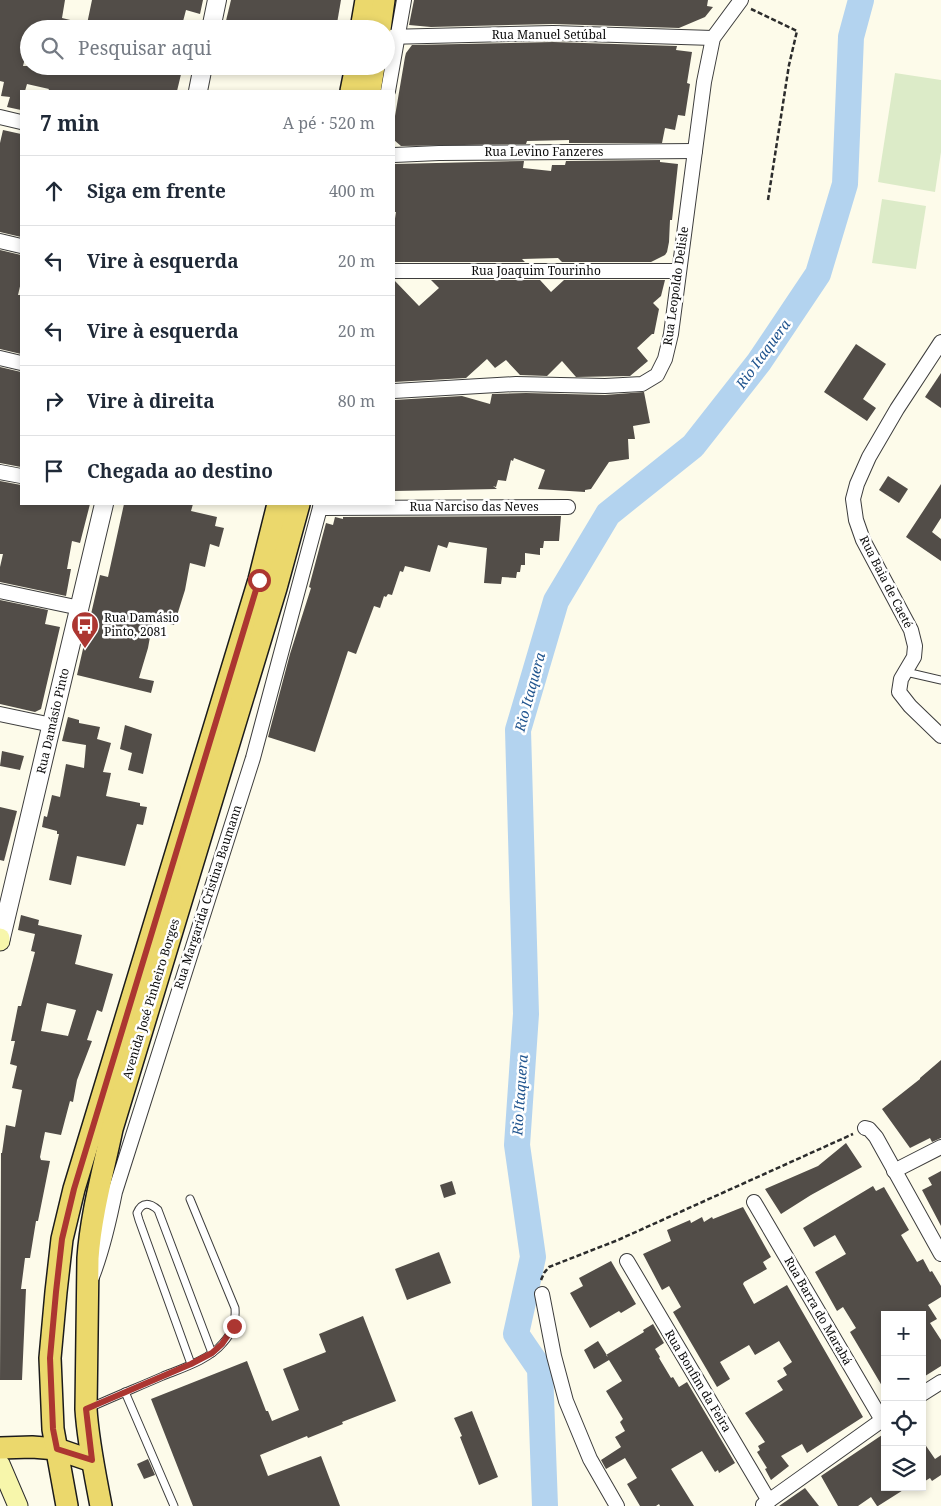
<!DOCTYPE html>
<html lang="pt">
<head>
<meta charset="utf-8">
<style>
  body { margin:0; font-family:"Noto Serif",serif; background:#f2f2f3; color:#1f2937 }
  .controls { position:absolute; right:15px; bottom:15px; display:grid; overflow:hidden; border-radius:0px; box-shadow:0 2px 8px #0003 }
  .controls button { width:45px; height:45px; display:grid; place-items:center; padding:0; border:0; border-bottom:1px solid #e0e1e3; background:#fff; color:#1f2937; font:25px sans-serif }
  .stop { position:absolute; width:15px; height:15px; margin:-11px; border:4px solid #ac3631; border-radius:50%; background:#fff }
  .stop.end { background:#ac3631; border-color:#fff; box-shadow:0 1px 5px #0008 }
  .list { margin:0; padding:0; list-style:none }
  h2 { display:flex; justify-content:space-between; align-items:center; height:65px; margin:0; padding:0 20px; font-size:21px }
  h2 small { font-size:16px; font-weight:400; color:#747a83 }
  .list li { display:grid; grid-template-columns:32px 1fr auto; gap:15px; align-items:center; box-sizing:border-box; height:70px; padding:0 20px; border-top:1px solid #e0e1e3 }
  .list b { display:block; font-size:19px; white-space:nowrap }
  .list em { font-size:16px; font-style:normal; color:#747a83 }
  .icon { flex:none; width:28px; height:28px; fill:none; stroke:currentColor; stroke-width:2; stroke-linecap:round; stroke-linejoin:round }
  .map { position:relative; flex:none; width:941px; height:1506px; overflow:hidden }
  .search { position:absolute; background:#fff; box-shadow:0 2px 8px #0003; left:20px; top:20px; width:375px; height:55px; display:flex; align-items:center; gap:12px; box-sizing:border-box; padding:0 18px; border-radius:28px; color:#747a83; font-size:19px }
  .panel { position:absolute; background:#fff; box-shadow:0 2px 8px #0003; left:20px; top:90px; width:375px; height:415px; border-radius:0px }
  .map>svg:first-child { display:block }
  .pitch { fill:#dcebc8 }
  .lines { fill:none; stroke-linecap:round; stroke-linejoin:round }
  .river { stroke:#b3d3ef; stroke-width:26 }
  .building { fill:#524d48; fill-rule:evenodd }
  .service-casing { stroke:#3d3d3d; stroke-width:9 }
  .minor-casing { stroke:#3d3d3d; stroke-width:16 }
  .tertiary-casing { stroke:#3d3d3d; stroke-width:20 }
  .secondary-casing { stroke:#2c2c2c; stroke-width:21 }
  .primary-casing { stroke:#1b1b1b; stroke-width:24 }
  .path { stroke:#2c2c2c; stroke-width:2.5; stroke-dasharray:5 2.5; stroke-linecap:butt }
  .service { stroke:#fff; stroke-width:7 }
  .minor { stroke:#fff; stroke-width:14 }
  .tertiary { stroke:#fff; stroke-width:18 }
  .secondary { stroke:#f7f6ab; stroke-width:19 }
  .primary { stroke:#ebd86c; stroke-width:21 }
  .route { stroke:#ac3631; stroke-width:6 }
  .labels { text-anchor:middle; stroke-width:5; stroke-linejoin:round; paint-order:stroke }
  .street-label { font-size:12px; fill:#0a0a0a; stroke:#fff }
  .poi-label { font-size:12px; fill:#0a0a0a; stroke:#fff; text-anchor:start }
  .water-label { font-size:14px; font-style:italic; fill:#21558f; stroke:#fff }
</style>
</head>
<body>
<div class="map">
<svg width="941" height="1506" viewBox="0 0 941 1506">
  <rect width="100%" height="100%" fill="#fdfbea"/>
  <!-- pitch -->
  <g class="pitch">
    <path d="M895,73L941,80V152L935,192L878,182Z"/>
    <path d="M882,199L926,206L916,269L872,263Z"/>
  </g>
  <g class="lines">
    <!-- river -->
    <path class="river" d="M545,1506L540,1369L516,1334L533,1257L517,1145L526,1014L518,730L556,601L608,514L693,446L759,362L818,274L845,184L851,37L861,0"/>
  </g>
  <!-- building -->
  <g class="building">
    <path d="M0,0H65L62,18L87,24L92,0H203L200,14L186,10L181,29H29V42L23,66H183L177,91H48L49,89L27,84L25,91H21V110L7,107L10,97L1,96L4,82L0,81Z"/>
    <path d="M231,0H341L336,29H224Z"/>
    <path d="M414,0H708L707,6L713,7L705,17L679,28L553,24L431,27L409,25Z"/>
    <path d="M553,42L677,46L676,50L692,52L687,83L690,84L685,116L678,115L675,130L665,128L662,143H569V140L527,141L526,144L401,146L394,140L395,116L405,57L406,53L412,45Z"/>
    <path d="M3,130L21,134V237L0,232V143Z"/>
    <path d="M660,160V162L678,164L672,220H670L669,242L667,252L665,255L651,262H562L558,258L522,259L525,262H394V225L396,212H394V164L524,161L523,168L551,171L552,165H565L566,161Z"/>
    <path d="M0,250L21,255V282L18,295H21V354L0,349Z"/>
    <path d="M394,280L419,306L439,288L431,280H540L551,292L564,280H665L661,296L653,303L659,309L654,334H652L637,348L648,361L630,376L576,377L562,361L547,376L520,375L506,360L495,368L487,359L466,378L394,382Z"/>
    <path d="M856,344L886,364L863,399L876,408L867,421L824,392Z"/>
    <path d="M0,367L21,372V467L0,463Z"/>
    <path d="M941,373V408L925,397Z"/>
    <path d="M644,392L650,423L633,426L635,439H628L629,459L609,462L591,489L585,490V492L538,489L545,470L514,458L513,461L511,460L506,481L498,480L496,487L493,486L497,489L394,491V400L462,396L490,404L492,394L526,393L605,395Z"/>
    <path d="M888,476L908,489L899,503L879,490Z"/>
    <path d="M0,481L21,485V504H90L80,543L72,541L67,569H71L66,596L0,582V567L3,554H0Z"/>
    <path d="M941,484V518L932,532L941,539V561L906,537Z"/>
    <path d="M124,504H193L191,511L217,517L215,526L224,528L219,547L210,544L205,567L190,563L185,590L174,625L153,620L148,648L139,678L154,681L151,693L77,675L100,575L108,577Z"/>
    <path d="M561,516L559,541H544L543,548H540V555L525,553V565H521L520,572H517L516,578L502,577L501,584L484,583L487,548L449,542L447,548L438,545L430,572L405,566L403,572L400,571L392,595L388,594L386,597L384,596L380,608L374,606L356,654L348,651L315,752L268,737L290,654L311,588L309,587L326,523L333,525L335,517L343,519V517Z"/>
    <path d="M0,600L48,610L45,624L60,627L41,709L35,712L0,704Z"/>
    <path d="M68,717L79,720V723L100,727L97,739L111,743L103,772L111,773L106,796L140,803V806L147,807L143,825L137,824L125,866L77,856L71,885L49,880L59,834H57V831L42,827L44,816L47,817L52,795L60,797L66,764L84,768L86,745L62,741Z"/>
    <path d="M125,725L152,734L143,774L128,770L132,753L120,749Z"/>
    <path d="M2,751L24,756L20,770L0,766Z"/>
    <path d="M0,807L17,811L4,861L0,860Z"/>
    <path d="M21,915L39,920L38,925L82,935L75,964L113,974L102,1012L97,1010L87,1040L92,1041L77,1080L73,1102L70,1101L61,1135L45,1132L40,1157L41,1160L50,1161L38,1221H36L30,1258H25L21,1289H26L22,1380H0L1,1153H2L6,1125L15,1127L22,1090L12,1088L17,1066L10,1064L15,1041H11L18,1006H21L35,952L31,951L35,934L18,930ZM47,1003L76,1010L68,1036L41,1031Z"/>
    <path d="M941,1060V1138L932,1142L930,1138L910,1148L882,1109L920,1079V1078Z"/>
    <path d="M846,1143L862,1167L811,1195L781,1214L765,1189L818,1166Z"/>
    <path d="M941,1171V1226L922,1190L932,1185L928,1178Z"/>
    <path d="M452,1181L456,1194L444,1198L440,1185Z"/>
    <path d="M873,1186L876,1191L884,1187L909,1230L901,1235L917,1262L923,1259L930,1272L932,1271L941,1286V1297L928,1305L937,1319L930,1323L941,1340V1366L922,1378V1315H885V1391L850,1332L856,1328L843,1307L837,1311L815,1272L846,1254L835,1235L814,1247L803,1228Z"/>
    <path d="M743,1207L771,1257L763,1262L767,1269L744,1282L743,1284L754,1304L787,1285L863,1417L807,1453L802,1444L781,1456L789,1466L771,1480L765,1469L767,1468L757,1452L760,1450L758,1446L765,1442L745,1413L783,1390L777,1381L787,1375L783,1368L792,1362L779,1341L755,1355L749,1345L720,1362L730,1379L717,1387L673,1312L681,1307L669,1286L662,1290L643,1254L671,1241L667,1230L690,1220L691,1223L702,1217L704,1222L712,1217L713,1219Z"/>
    <path d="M439,1252L451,1283L407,1300L395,1269Z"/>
    <path d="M611,1261L636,1304L621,1313L619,1311L590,1328L570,1293L583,1286L579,1278Z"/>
    <path d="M363,1316L396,1401L342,1422L343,1424L308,1438L307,1436L260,1455L268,1476L321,1456L340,1506H193L151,1399L247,1361L266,1411H268L272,1421L299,1410L283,1369L326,1352L319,1334Z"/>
    <path d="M653,1324L664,1343L655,1349L660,1357L659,1358L671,1378L673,1377L679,1387L687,1382L735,1463L719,1473L718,1470L715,1472L702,1451L671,1469L694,1506H660L659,1504L656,1506H640L627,1484L637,1478L625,1458L606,1469L601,1460L621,1447L615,1437L625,1431L620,1422L623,1419L606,1391L622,1381L609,1360L594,1369L584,1350L598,1341L608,1357L606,1355L644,1332L643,1330Z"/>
    <path d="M472,1411L498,1477L479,1485L460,1437L462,1436L454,1418Z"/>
    <path d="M885,1433V1487H908L878,1506H877L871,1497L858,1506H838L821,1476Z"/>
    <path d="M922,1440L935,1459L941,1455V1475L932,1481L930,1478L922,1483Z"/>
    <path d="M148,1459L155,1475L144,1479L137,1464Z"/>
    <path d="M805,1488L819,1506H779Z"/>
  </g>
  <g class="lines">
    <!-- service casing -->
    <g class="service-casing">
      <g id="service">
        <path d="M906,672L941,680"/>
        <path d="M191,1364L139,1220L137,1213C142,1201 150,1203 158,1210L212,1353"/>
        <path d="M125,1392L174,1506"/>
        <path d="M89,1408C113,1397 138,1387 163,1376C183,1368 209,1360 223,1343C233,1332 236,1322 235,1308L190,1199"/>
      </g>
    </g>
    <!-- minor casing -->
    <g class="minor-casing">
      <g id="minor">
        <path d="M386,37L553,33L713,38"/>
        <path d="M388,91L404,0"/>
        <path d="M0,117L21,122"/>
        <path d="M394,155L439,153L695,151"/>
        <path d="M0,241L21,246"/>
        <path d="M394,271H678"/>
        <path d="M941,342L897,409L869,457L857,484L853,499L856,520L863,540L911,630L915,646L914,657L901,679L899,692L910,706L941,736"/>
        <path d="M0,358L21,363"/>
        <path d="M394,391L516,384L605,386L642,384L657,375L665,359L671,334L704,82L713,38L741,0"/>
        <path d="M0,472L21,476"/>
        <path d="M320,508L568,507"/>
        <path d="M0,591L80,608"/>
        <path d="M0,714L52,725"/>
        <path d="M865,1128L869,1129L876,1137L941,1254"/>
        <path d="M894,1171L941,1147"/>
        <path d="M754,1202L882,1420"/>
        <path d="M627,1261L769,1501"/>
        <path d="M92,1277C103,1249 109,1222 115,1192L253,758L321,504"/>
        <path d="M542,1294L554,1356L566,1401L590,1459L617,1506"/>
        <path d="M922,1394L941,1382"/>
        <path d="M763,1505L885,1418"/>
      </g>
    </g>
    <!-- tertiary casing -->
    <g class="tertiary-casing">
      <g id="tertiary">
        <path d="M211,29L217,0"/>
        <path d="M198,91L203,66"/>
        <path d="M1,938L104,504"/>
      </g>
    </g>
    <!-- secondary casing -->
    <g class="secondary-casing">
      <g id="secondary">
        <path d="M0,938V941"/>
        <path d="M0,1464L18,1506"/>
      </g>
    </g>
    <!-- primary casing -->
    <g class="primary-casing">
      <g id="primary">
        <path d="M361,29L366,0"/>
        <path d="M380,29L384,0"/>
        <path d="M351,91L356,66"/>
        <path d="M370,91L374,66"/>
        <path d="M0,1448L32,1447L57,1449L92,1461"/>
        <path d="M67,1506L53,1429L50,1358L56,1292L62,1239L74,1189L259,580L278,504"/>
        <path d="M101,1506C95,1474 88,1442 86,1409L88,1258C91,1215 103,1172 112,1129L276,588L299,504"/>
      </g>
    </g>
    <!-- path -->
    <g class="path">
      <path d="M751,9L797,31L789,65L768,200"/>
      <path d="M541,1280L544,1273L549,1267L618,1240L853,1134"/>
    </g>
    <!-- service -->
    <use href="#service" class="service"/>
    <!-- minor -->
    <use href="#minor" class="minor"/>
    <!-- tertiary -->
    <use href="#tertiary" class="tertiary"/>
    <!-- secondary -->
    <use href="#secondary" class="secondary"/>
    <!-- primary -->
    <use href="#primary" class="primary"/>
  </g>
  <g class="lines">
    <!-- route -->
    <path class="route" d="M234,1326L222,1344L212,1353L191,1364L86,1409L92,1460L57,1449L53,1429L50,1358L56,1292L62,1239L74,1189L259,580"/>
  </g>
  <!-- icons -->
  <defs>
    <g id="bus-pin" transform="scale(1.4375)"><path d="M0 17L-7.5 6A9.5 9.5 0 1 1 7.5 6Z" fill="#ac3631" stroke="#fff"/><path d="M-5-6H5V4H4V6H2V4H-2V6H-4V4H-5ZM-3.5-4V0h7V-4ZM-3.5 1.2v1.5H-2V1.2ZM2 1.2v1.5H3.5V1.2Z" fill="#fff"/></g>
  </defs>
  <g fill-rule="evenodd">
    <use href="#bus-pin" x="85" y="625"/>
  </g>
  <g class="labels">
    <!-- street labels -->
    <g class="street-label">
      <text x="549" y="39">Rua Manuel Setúbal</text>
      <text x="544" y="156">Rua Levino Fanzeres</text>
      <text x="536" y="275">Rua Joaquim Tourinho</text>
      <text transform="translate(676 286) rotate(-82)" y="4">Rua Leopoldo Delisle</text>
      <text x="474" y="511">Rua Narciso das Neves</text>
      <text transform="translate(886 582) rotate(63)" y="4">Rua Baia de Caeté</text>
      <text transform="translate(53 721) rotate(-77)" y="4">Rua Damásio Pinto</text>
      <text transform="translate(208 897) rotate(-72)" y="4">Rua Margarida Cristina Baumann</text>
      <text transform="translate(151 999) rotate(-73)" y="4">Avenida José Pinheiro Borges</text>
      <text transform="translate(818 1311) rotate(60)" y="4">Rua Barra do Marabá</text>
      <text transform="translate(698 1381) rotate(59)" y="4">Rua Bonfim da Feira</text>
    </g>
    <!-- poi labels -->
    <g class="poi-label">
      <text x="104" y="622">Rua Damásio<tspan x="104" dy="14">Pinto, 2081</tspan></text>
    </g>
    <!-- water labels -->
    <g class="water-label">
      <text transform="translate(763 354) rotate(-54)" y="5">Rio Itaquera</text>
      <text transform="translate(530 692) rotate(-75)" y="5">Rio Itaquera</text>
      <text transform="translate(520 1095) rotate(-86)" y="5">Rio Itaquera</text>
    </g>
  </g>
</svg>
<div class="controls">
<button>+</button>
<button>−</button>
<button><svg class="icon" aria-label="locate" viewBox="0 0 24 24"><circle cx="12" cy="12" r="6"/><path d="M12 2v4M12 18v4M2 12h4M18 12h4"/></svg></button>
<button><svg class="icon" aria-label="layers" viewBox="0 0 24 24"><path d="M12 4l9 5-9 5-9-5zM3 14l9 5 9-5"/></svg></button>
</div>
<div class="stop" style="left:259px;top:580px"></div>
<div class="stop end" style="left:234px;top:1326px"></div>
<div class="search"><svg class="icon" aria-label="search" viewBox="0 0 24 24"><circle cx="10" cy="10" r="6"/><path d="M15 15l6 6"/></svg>Pesquisar aqui</div>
<section class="panel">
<h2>7 min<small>A pé · 520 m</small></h2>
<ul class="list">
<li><svg class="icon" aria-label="ahead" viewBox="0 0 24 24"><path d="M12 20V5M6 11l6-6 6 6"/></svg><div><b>Siga em frente</b></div><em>400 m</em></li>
<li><svg class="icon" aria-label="left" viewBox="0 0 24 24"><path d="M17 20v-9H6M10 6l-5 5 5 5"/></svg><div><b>Vire à esquerda</b></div><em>20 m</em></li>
<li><svg class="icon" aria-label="left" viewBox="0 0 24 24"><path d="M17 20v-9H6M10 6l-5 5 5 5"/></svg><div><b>Vire à esquerda</b></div><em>20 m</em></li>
<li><svg class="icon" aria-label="right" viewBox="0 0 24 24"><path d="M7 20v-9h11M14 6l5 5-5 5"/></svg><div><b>Vire à direita</b></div><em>80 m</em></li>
<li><svg class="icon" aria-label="arrive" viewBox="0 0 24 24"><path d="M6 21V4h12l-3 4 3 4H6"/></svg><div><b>Chegada ao destino</b></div></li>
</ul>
</section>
</div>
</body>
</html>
